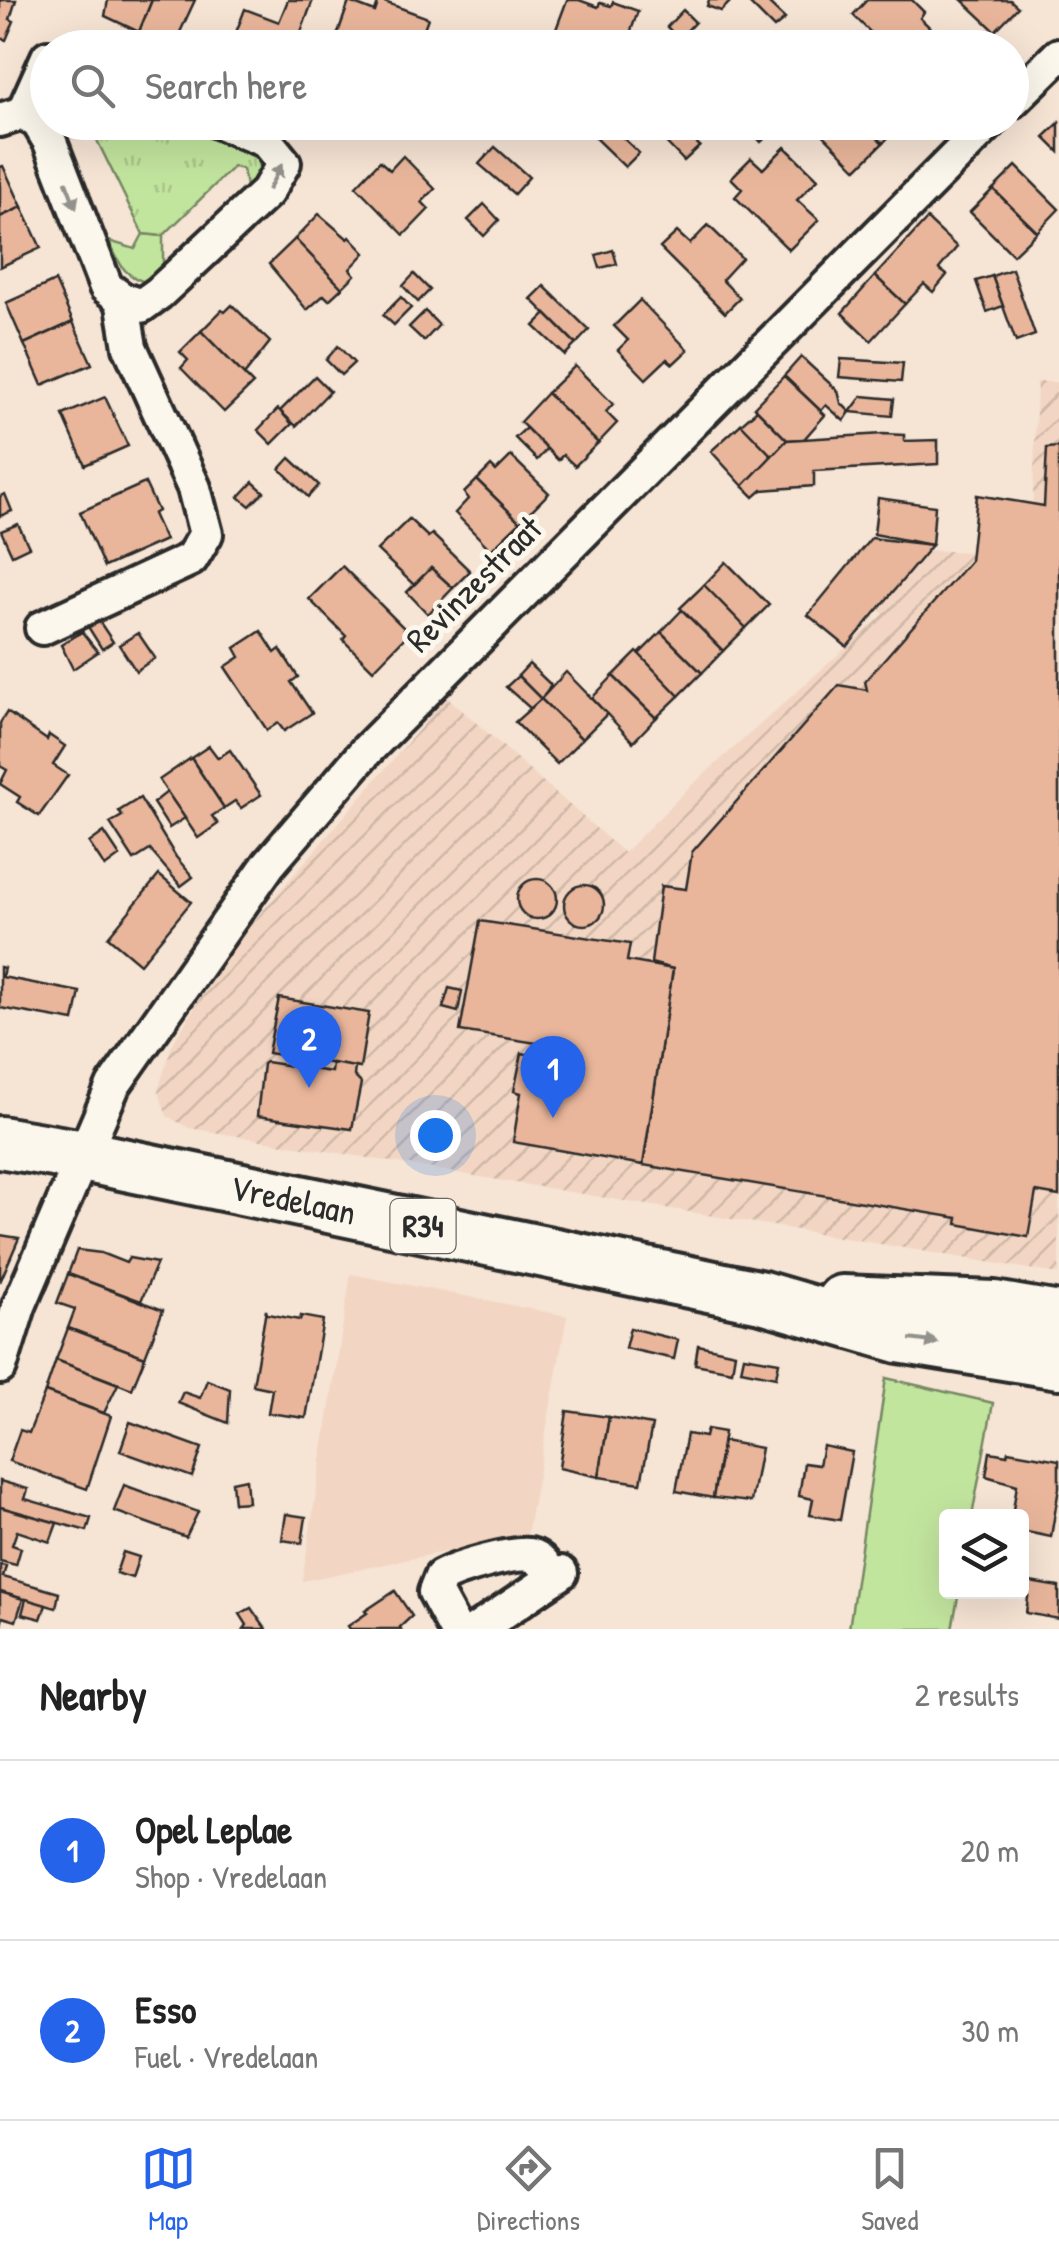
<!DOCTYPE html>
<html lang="en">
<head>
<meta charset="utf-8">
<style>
  body { margin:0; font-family:"Patrick Hand",sans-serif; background:#f2f2f2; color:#222 }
  .controls { position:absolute; right:30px; bottom:30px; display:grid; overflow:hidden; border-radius:10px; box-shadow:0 10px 40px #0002 }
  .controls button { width:90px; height:90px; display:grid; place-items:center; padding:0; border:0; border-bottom:2px solid #e0e0e0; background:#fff; color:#222; font:50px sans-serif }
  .you { position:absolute; left:435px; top:1135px; width:35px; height:35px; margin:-25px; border:8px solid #fff; border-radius:50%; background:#1a73e8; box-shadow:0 0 0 15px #1a73e833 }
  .badge { display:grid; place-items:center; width:65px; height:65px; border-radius:50%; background:#2563eb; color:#fff; font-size:32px; font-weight:700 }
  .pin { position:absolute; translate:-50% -82px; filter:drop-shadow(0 2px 5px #0008) }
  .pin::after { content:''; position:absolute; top:52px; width:35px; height:30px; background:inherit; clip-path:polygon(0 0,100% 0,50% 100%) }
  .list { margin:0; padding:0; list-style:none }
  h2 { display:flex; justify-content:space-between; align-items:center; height:130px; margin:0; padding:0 40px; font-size:42px }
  h2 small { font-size:32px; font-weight:400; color:#767676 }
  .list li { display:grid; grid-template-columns:65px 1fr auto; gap:30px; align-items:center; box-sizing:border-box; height:180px; padding:0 40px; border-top:2px solid #e0e0e0 }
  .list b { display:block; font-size:38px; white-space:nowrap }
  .list p { margin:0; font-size:32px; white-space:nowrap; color:#767676 }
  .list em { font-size:32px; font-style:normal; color:#767676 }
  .icon { flex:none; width:55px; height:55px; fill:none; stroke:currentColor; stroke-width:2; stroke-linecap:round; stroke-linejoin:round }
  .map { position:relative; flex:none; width:1059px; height:1629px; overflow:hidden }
  .search { position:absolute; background:#fff; box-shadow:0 10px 40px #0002; left:30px; right:30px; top:30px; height:110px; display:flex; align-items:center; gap:25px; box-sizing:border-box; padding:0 35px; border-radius:55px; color:#767676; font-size:38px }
  .sheet { height:490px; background:#fff }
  nav { display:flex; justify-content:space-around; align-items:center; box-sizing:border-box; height:140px; border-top:2px solid #e0e0e0; background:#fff; font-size:28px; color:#767676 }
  nav a { display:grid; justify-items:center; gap:5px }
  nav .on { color:#2563eb }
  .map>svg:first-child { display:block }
  .built { fill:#f2d6c3 }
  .industrial { fill:url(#industrial-furrows) }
  .green { fill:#c2e59e; stroke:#768864; stroke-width:2.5 }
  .park { fill:url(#park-tufts); stroke:#768864; stroke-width:2.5 }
  .building { fill:#e9b69b; stroke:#2b2b2b; stroke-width:2.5 }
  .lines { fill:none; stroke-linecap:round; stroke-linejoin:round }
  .street-casing { stroke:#2b2b2b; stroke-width:40 }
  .primary-casing { stroke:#2b2b2b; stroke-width:58 }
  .street { stroke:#fbf7ec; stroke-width:32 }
  .primary { stroke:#fbf7ec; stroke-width:50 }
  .oneway { fill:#93918c }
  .labels { text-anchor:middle; stroke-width:10; stroke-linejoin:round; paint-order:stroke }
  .shield { fill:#fbf7ec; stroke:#696865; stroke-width:2.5 }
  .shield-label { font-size:32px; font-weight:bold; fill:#2b2b2b }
  .street-label { font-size:35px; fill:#2b2b2b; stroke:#fbf7ec }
</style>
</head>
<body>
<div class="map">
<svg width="1059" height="1629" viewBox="0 0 1059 1629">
  <defs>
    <pattern id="industrial-furrows" width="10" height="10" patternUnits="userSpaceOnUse" patternTransform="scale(2.5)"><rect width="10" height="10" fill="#f2d6c3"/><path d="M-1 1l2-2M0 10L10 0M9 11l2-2" fill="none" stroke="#d0b8a8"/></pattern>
    <pattern id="park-tufts" width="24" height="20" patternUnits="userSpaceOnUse" patternTransform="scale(2.5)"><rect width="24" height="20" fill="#c2e59e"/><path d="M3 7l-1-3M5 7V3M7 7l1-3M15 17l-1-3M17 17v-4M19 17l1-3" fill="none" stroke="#a7c588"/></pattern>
  </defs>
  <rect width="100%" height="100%" fill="#f6e4d4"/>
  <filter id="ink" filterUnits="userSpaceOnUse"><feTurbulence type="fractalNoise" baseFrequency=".01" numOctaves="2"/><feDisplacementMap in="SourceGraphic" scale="20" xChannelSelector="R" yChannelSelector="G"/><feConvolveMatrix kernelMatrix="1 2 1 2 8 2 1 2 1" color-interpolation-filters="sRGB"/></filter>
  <g filter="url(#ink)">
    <!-- built -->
    <path class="built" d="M351,1274L567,1316L527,1535L302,1581Z"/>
    <!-- industrial -->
    <path class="industrial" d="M1037,382H1059V1274L189,1128L167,1116L158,1091L172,1045L229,950L447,697L624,853L690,787L884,614L866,599L919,550L1031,554Z"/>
    <!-- green -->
    <g class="green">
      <path d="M143,234L163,236V276L150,283C124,278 119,263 109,241L135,249Z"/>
      <path d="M886,1378L993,1403L972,1516H946V1592H959L952,1629H849Z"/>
    </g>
    <!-- park -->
    <path class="park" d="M93,123C124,123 157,119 188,123C198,124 208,129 218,133C248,145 277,160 247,193L243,169L233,167L163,236L143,234L96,138Z"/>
    <!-- building -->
    <g class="building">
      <path d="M0,0H16L10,19L14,21L6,40L0,38Z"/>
      <path d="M108,0H152L139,32L105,16Z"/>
      <path d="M152,0H195L175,43L139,32Z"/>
      <path d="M288,0H313L295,48H230L245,9L279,22Z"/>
      <path d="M379,0L428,18L419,42L414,40L411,48H342L334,44L349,2L375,12Z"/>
      <path d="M567,0H579L598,7L600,3L611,6L613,2L638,11L625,48H571L552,40Z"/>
      <path d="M709,0H732L721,11L707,6Z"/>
      <path d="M746,0H765L785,19L774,28Z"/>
      <path d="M867,0H912L924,12L920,18L946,43L942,48H886L853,15Z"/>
      <path d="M962,0H1010L1018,7L995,31Z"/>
      <path d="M683,10L695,22L679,39L667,27Z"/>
      <path d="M447,122H474L465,135Z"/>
      <path d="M611,122H622L628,129L621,136L639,153L625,167L596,139Z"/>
      <path d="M672,122L700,146L684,161L659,135Z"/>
      <path d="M752,122H776L779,125L761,142L747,127Z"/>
      <path d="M811,122H862L883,143L857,169Z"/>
      <path d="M862,122H903L883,143Z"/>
      <path d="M1059,123V152L1044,137Z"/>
      <path d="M495,147L529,177L514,194L479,164Z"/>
      <path d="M785,147L818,179L797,200L819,220L789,250L735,197L742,189L731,178L751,158L763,169Z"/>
      <path d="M403,156L435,189L422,202L429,209L404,235L356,186L380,161L390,170Z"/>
      <path d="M3,166L22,207L0,217V167Z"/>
      <path d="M1016,166L1059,209L1037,232L993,189Z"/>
      <path d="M993,189L1037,232L1013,255L970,212Z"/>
      <path d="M484,204L499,220L484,236L468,220Z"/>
      <path d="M22,207L41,248L0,267V217Z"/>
      <path d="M319,214L348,239L350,237L365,253L350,269L355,275L342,288L295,239Z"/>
      <path d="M927,219L957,247L939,269L947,275L933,292L924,284L905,304L875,276Z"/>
      <path d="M708,225L742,258L722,280L740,298L725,313L660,248L677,232L690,244Z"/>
      <path d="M295,239L342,288L329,300L324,295L307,310L269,264Z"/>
      <path d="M613,250L617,264L600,268L596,255Z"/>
      <path d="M1012,269L1035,335L1016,342L992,276Z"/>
      <path d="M414,274L430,290L418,302L403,286Z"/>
      <path d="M875,276L905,304L871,341L842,313Z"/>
      <path d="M992,276L1003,306L987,312L976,281Z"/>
      <path d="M55,281L73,322L24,344L6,303Z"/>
      <path d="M544,286L589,330L576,344L531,299Z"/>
      <path d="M401,297L411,308L394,325L383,315Z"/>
      <path d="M640,300L688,350L673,364L667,359L646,379L618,350L628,340L614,326Z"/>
      <path d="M232,305L270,342L244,375L201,331L222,310L225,312Z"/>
      <path d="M425,311L439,325L424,341L409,327Z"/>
      <path d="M546,314L576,344L565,355L534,326Z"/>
      <path d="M73,322L92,364L42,385L24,344Z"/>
      <path d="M201,331L253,384L224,412L181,368L188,360L180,352Z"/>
      <path d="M338,346L354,363L341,375L326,360Z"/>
      <path d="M801,357L838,391L841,403L850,412L844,421L826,405L821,411L784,376Z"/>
      <path d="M841,359L903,363L901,382L839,377Z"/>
      <path d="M575,366L613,404L606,412L617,423L598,443L547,393Z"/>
      <path d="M315,376L330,391L296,426L280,411Z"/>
      <path d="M784,376L825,415L804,439L787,440L754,407Z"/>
      <path d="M547,393L598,443L575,466L563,455L558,460L520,422Z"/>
      <path d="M862,396L894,399L892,416L850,412Z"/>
      <path d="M105,397L128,446L85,465L63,415Z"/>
      <path d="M278,409L292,424L272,444L258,430Z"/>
      <path d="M757,410L787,440L772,456L741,424Z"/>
      <path d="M741,424L772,456L743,486L711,451Z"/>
      <path d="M526,428L547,449L537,460L515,438Z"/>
      <path d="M883,434L904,435V441L938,440V464L814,471V486L762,490L754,497L743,486L787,440Z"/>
      <path d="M1059,447V1196L1036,1192L1028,1237L957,1224L958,1218L643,1165L673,969L651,963L661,886L686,889L692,852L839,685L867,690L865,681L970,561L977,495L1044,506L1047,448Z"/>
      <path d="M511,456L549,493L520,522L477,480L491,466L496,471Z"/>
      <path d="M290,458L319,485L308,497L280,469Z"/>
      <path d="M477,480L520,522L491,550L455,513L468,499L464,493Z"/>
      <path d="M253,482L264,492L250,506L239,497Z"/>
      <path d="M145,483L158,511L153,514L165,540L104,567L80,512Z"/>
      <path d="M5,494L12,511L0,516V496Z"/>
      <path d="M878,498L935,506L932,545L874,534Z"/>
      <path d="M409,519L428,537L432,534L470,571L453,588L431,568L414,585L377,550Z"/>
      <path d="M18,524L29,547L12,555L1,531Z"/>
      <path d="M871,538L932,545L847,647L808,615Z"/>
      <path d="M726,562L769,605L746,628L704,585Z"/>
      <path d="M342,566L409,633L373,670L343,640L346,636L309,599Z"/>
      <path d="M431,568L453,588L428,614L407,592Z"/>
      <path d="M704,585L746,628L723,651L680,608Z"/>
      <path d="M682,610L723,651L702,673L661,632Z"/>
      <path d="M97,618L113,642L102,649L87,625Z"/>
      <path d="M261,631L275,653L280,649L298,677L291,682L312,713L284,731L278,723L267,730L225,667L240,657L235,648Z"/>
      <path d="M82,632L98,652L73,669L61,645Z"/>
      <path d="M661,632L702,673L679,696L639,654Z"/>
      <path d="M138,633L155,658L136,671L119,645Z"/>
      <path d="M637,652L679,696L656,718L613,676Z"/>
      <path d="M529,664L551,685L541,699L518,676Z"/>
      <path d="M566,672L607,714L582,739L541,699Z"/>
      <path d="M518,676L541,699L531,709L506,687Z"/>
      <path d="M613,676L656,718L633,742L592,698Z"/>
      <path d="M541,699L582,739L557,764L515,722Z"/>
      <path d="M7,712L47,740L49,735L65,746L53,765L68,775L39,816L17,802L20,797L0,784L7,770L0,766V723Z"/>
      <path d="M209,746L218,758L230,750L261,795L241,808L235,801L224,808L191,758Z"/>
      <path d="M191,758L224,808L212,816L218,824L198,838L159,780Z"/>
      <path d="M167,792L185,818L169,828L153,803Z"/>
      <path d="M140,798L176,857L193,877L181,886L150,850L134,860L110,823L122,816L119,811Z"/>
      <path d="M104,832L120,856L105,867L89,843Z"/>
      <path d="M159,875L191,902L140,964L108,937Z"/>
      <circle cx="537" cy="899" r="20"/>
      <circle cx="584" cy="905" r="20"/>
      <path d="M480,921L630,944L627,961L673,969L643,1165L513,1142L521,1093L514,1091L522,1053L536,1056L535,1063L558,1068L562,1047L460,1031Z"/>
      <path d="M0,967L4,968L2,977L80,992L74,1021L0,1008Z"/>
      <path d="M449,988L462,991L458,1012L443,1008Z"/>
      <path d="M279,998L369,1013L360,1068L268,1053Z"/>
      <path d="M266,1062L331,1072L332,1063L355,1067L354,1076L361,1083L352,1129L257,1116L263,1064Z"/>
      <path d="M0,1235L19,1238L0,1282Z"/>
      <path d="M77,1250L101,1253L126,1263L129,1258L157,1263L141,1301L68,1274Z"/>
      <path d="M68,1274L163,1310L145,1357L68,1328L75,1309L57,1303Z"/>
      <path d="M266,1310L267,1314L300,1320L301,1316L323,1320L306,1418L268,1413L272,1389L253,1385Z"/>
      <path d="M68,1328L145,1357L132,1389L56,1360Z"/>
      <path d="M630,1328L678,1340L674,1359L625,1348Z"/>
      <path d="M698,1345L735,1353L732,1371L695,1364Z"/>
      <path d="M744,1356L779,1362L776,1377L741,1370Z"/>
      <path d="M56,1360L118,1384L104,1413L45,1392Z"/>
      <path d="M207,1380L230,1389L228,1423L178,1403L183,1392L200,1398Z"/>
      <path d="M45,1392L111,1416L87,1489L9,1461L20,1430L29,1433Z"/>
      <path d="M567,1411L609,1417L599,1477L559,1468Z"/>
      <path d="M609,1417L652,1425L641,1483L599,1477Z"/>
      <path d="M130,1422L202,1448L192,1477L120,1451Z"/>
      <path d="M707,1429L724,1432L713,1498L676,1491L687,1434L705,1437Z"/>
      <path d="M723,1441L761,1448L751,1502L713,1498Z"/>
      <path d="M823,1446L852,1452L840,1520L810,1515L813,1499L799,1496L804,1463L819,1465Z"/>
      <path d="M1008,1451L1059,1460V1488L1051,1537L1022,1531V1516H1012L1017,1485L986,1476L990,1452L1007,1455Z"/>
      <path d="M246,1479L248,1502L234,1503L232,1482Z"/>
      <path d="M0,1481L28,1489L25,1499L91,1518L87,1531L0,1507Z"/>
      <path d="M124,1485L198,1512L186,1537L114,1511Z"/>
      <path d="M0,1507L57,1523L50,1542L17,1531L12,1545L21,1548L16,1565L0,1561Z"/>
      <path d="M286,1514L306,1517L302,1543L282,1540Z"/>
      <path d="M123,1552L139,1557L132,1578L116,1573Z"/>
      <path d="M0,1565L6,1566L3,1577L59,1593L56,1608L0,1592Z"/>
      <path d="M1030,1582L1059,1587V1619L1026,1613Z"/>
      <path d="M395,1591L412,1616L400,1627L401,1629H350L348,1626L367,1613L365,1611Z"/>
      <path d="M0,1592L23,1599L16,1621L3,1617L0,1629Z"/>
      <path d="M26,1599L46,1605L41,1619L22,1614Z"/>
      <path d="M251,1608L258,1618L266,1629H244L247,1625L240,1614Z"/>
    </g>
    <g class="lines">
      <!-- street casing -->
      <g class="street-casing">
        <g id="street">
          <path d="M1012,101L1059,55"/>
          <path d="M23,113L38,122L50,142L106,287L122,299L141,306L159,293L267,192L284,163L266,141L219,122"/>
          <path d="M0,120L23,113L48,57"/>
          <path d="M42,628L191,559L206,534L194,488L130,347L122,299"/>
          <path d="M0,1367L19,1306L113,1086L269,864L366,751L990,122"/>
          <path d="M455,1629L435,1592L441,1577C457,1568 513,1552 530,1555C543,1558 547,1569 552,1579"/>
          <path d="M478,1629L561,1573"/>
        </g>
      </g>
      <!-- primary casing -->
      <g class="primary-casing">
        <g id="primary">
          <path d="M0,1142L83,1156L762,1297L899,1337L1059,1363"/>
          <path d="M842,1301L994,1307L1059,1318"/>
        </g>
      </g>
      <!-- street -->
      <use href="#street" class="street"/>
      <!-- primary -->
      <use href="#primary" class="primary"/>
    </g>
    <!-- one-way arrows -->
    <defs><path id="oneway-solid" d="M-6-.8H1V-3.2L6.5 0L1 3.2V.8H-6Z" transform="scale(2.5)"/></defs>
    <g class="oneway">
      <use href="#oneway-solid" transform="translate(275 177) rotate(-62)"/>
      <use href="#oneway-solid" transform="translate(71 195) rotate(69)"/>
      <use href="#oneway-solid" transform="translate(924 1341) rotate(8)"/>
    </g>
  </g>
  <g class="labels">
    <!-- shield labels -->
    <rect class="shield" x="390.5" y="1199" width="65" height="54" rx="8"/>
    <g class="shield-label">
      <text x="423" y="1237">R34</text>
    </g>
    <!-- street labels -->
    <g class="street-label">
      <text transform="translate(474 584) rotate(-45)" y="12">Revinzestraat</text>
      <text transform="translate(293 1200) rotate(12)" y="12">Vredelaan</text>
    </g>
  </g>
</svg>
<div class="controls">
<button><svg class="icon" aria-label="layers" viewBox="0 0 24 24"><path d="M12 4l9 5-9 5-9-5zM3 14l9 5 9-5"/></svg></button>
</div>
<div class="you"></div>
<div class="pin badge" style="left:553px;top:1118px">1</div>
<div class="pin badge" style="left:309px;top:1088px">2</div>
<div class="search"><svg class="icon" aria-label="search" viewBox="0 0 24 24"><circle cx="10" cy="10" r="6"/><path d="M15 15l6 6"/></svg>Search here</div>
</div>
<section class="sheet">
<h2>Nearby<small>2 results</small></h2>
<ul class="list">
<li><span class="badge">1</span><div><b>Opel Leplae</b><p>Shop · Vredelaan</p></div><em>20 m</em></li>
<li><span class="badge">2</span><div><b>Esso</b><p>Fuel · Vredelaan</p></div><em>30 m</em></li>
</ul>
</section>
<nav>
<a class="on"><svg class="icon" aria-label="map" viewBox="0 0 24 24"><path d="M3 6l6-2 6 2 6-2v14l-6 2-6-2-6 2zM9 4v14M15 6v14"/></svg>Map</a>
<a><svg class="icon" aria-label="directions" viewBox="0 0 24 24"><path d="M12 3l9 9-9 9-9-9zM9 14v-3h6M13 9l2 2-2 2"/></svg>Directions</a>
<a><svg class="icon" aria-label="saved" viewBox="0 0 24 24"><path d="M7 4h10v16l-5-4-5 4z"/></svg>Saved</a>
</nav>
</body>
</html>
